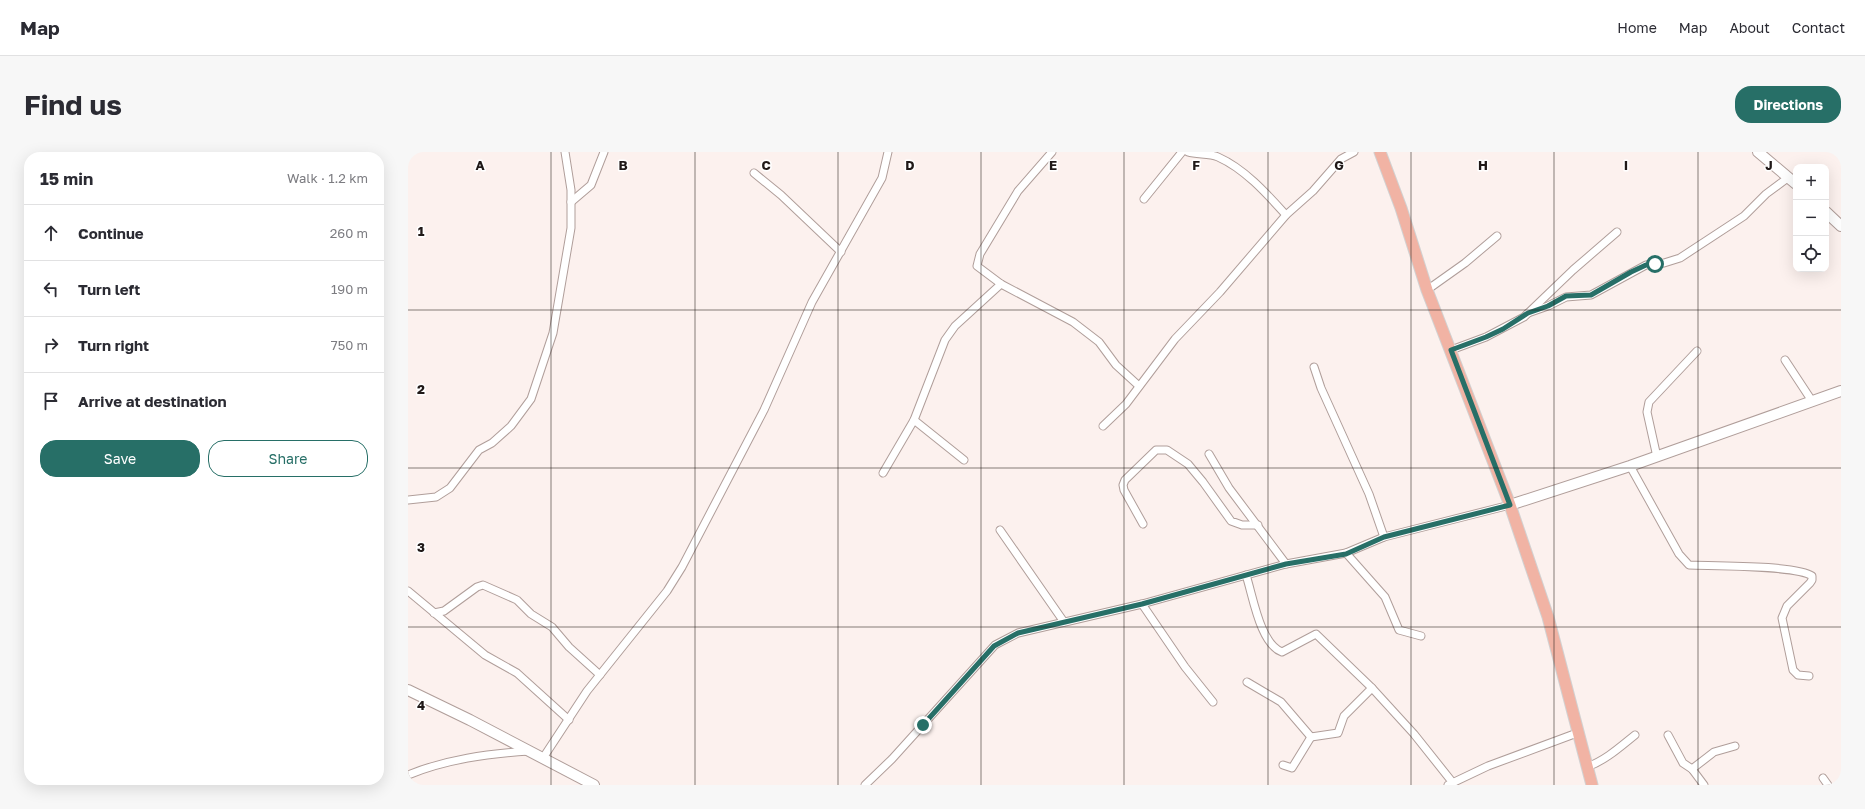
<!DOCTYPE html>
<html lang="en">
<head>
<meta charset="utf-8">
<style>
  body { margin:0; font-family:"Golos Text",sans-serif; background:#f7f7f7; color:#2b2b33 }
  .controls { position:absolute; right:12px; top:12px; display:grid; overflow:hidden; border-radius:8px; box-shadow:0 4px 16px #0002 }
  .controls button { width:36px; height:36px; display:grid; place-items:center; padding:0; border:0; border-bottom:1px solid #e1e1e2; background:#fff; color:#2b2b33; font:20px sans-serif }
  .stop { position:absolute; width:12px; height:12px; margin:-9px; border:3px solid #276f67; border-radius:50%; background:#fff }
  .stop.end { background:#276f67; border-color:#fff; box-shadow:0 1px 4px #0008 }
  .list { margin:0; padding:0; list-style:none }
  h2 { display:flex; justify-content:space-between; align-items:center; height:52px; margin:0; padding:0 16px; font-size:17px }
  h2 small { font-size:13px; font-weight:400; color:#7c7c81 }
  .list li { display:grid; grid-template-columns:26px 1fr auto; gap:12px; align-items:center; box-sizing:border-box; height:56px; padding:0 16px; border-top:1px solid #e1e1e2 }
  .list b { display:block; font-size:15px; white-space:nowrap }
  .list em { font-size:13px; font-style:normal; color:#7c7c81 }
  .actions { display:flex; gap:8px; padding:12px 16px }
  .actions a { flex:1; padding:9px 0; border:1px solid #276f67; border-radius:16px; text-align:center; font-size:14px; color:#276f67 }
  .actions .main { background:#276f67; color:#fff }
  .icon { flex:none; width:22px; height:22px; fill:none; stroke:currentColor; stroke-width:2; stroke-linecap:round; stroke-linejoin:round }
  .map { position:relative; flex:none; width:1433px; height:633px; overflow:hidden; border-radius:16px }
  header { display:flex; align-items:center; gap:24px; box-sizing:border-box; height:56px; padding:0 20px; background:#fff; border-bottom:1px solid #e1e1e2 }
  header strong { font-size:19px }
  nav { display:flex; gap:22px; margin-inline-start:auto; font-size:14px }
  .intro { display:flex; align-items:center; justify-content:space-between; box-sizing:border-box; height:96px; padding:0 24px }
  h1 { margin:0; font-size:28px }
  .button { padding:10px 18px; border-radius:16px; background:#276f67; color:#fff; font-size:14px; font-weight:700 }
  main { display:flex; gap:24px; padding:0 24px }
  aside { flex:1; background:#fff; border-radius:16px; box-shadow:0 4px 16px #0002 }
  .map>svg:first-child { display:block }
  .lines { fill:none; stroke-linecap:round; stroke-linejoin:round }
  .street-casing { stroke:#b09e9a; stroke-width:9 }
  .secondary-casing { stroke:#b09e9a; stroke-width:12 }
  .primary-casing { stroke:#d2d1d1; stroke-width:13 }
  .street { stroke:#fff; stroke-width:7 }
  .secondary { stroke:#fff; stroke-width:10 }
  .primary { stroke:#f1b3a4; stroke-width:11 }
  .route { stroke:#276f67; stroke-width:5 }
  .grid { fill:none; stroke:#201918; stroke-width:1; stroke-opacity:0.55 }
  .grid-label { font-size:13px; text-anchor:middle; font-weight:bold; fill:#201918; stroke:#fff; stroke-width:3; stroke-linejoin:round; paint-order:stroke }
</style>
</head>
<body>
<header>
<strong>Map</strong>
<nav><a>Home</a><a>Map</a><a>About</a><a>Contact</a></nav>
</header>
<div class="intro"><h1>Find us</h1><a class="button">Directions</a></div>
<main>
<aside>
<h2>15 min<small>Walk · 1.2 km</small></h2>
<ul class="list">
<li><svg class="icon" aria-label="ahead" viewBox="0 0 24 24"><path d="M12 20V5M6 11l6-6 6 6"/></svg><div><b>Continue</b></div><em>260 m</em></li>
<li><svg class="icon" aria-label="left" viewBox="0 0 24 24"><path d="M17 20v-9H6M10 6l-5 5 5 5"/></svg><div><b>Turn left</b></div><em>190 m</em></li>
<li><svg class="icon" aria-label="right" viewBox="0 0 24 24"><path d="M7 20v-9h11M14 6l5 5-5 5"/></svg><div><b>Turn right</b></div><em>750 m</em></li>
<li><svg class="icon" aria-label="arrive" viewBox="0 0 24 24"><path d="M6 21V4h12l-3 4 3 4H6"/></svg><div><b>Arrive at destination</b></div></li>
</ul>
<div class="actions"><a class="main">Save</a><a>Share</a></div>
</aside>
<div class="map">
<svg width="1433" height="633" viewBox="0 0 1433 633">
  <rect width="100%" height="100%" fill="#fcf1ee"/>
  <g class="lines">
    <!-- street casing -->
    <g class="street-casing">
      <g id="street">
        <path d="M644,0L610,39L572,102L569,114L593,132L665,170L691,190L708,213L731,234"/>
        <path d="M780,0C789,3 801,1 810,5C837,17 859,42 878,63"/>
        <path d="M346,21L373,43L433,100"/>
        <path d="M736,47L774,0"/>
        <path d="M163,50L183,33L196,0"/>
        <path d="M1019,138L1057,111L1089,84"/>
        <path d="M1120,161L1140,154L1158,145L1183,143L1238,113L1256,111L1272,106L1336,64L1358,42L1381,25"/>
        <path d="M1043,198L1078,185L1116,165L1165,118L1209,80"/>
        <path d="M1377,208L1404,249"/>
        <path d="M906,215L913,236L961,342L976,385"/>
        <path d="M506,268L556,308"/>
        <path d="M695,274L718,252L767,187L812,140L878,63L905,39L933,7L946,0"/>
        <path d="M801,302L821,336L878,412"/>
        <path d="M1249,305L1239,260L1241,250L1289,199"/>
        <path d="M1222,314L1271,402L1281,413C1304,414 1389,413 1404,424V428L1402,431L1379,454L1374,466L1385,518L1390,523L1401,524"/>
        <path d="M475,321L506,268L537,188L547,174L593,132"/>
        <path d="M0,348L28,345L42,336L71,298L84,291L103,274L123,247L145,181L163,76V38L157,0"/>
        <path d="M735,372L716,338L715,333L717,328L748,298H759L780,312L795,330L823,369L834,373H850"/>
        <path d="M592,378L656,470"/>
        <path d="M938,401L977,445L991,478L1013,484"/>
        <path d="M838,423C845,444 852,492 874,500L908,482L964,536L936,564L930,581L903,585"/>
        <path d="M0,439L77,503L109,521L161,568"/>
        <path d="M734,452L777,515L805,550"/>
        <path d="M26,461L36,459L69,435L75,433L109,448L123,462L144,475L161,495L192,523"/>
        <path d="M839,530L873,550L903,585"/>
        <path d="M964,536L1006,582L1045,631"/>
        <path d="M1260,583L1275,611L1284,617L1296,633"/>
        <path d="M135,606L179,539L259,439L274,415L356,258L404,150L474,26L480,0"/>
        <path d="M875,613L884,616L903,585"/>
        <path d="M1179,615C1198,608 1212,595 1227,583"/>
        <path d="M1284,617L1306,600L1327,594"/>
        <path d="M0,623C39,607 79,602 121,599"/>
        <path d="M1415,626L1420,633"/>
        <path d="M457,633L484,607L587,493L610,481L734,452L878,412L938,401L976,385L1102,353"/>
        <path d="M1040,633L1080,614L1169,581"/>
      </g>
    </g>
    <!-- secondary casing -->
    <g class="secondary-casing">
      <g id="secondary">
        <path d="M1350,0L1388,32"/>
        <path d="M1418,60L1433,74"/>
        <path d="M1102,353L1222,314L1433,239"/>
        <path d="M0,538L62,568L186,633"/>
      </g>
    </g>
    <!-- primary casing -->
    <g class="primary-casing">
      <path id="primary" d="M972,0L993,56L1019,138L1102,353L1140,465L1184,633"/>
    </g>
    <!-- street -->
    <use href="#street" class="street"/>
    <!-- secondary -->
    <use href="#secondary" class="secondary"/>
    <!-- primary -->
    <use href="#primary" class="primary"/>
  </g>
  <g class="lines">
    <!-- route -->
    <path class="route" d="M515,573L586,494L610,481L734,452L878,412L938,402L976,385L1102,353L1043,198L1078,185L1095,177L1120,161L1140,154L1158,144L1183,143L1223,120L1238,113L1247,112"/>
  </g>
  <!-- grid -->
  <path class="grid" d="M143,0V633M287,0V633M430,0V633M573,0V633M716,0V633M860,0V633M1003,0V633M1146,0V633M1290,0V633M0,158H1433M0,316H1433M0,475H1433"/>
  <g class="grid-label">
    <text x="72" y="18">A</text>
    <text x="215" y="18">B</text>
    <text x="358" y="18">C</text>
    <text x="502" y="18">D</text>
    <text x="645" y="18">E</text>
    <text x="788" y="18">F</text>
    <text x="931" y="18">G</text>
    <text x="1075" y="18">H</text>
    <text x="1218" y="18">I</text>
    <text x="1361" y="18">J</text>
    <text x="13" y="84">1</text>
    <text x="13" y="242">2</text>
    <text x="13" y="400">3</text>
    <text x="13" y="558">4</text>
  </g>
</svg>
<div class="controls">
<button>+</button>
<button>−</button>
<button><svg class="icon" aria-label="locate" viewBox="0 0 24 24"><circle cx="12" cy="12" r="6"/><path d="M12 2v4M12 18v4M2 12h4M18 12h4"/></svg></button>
</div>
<div class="stop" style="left:1247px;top:112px"></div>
<div class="stop end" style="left:515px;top:573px"></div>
</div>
</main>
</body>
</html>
